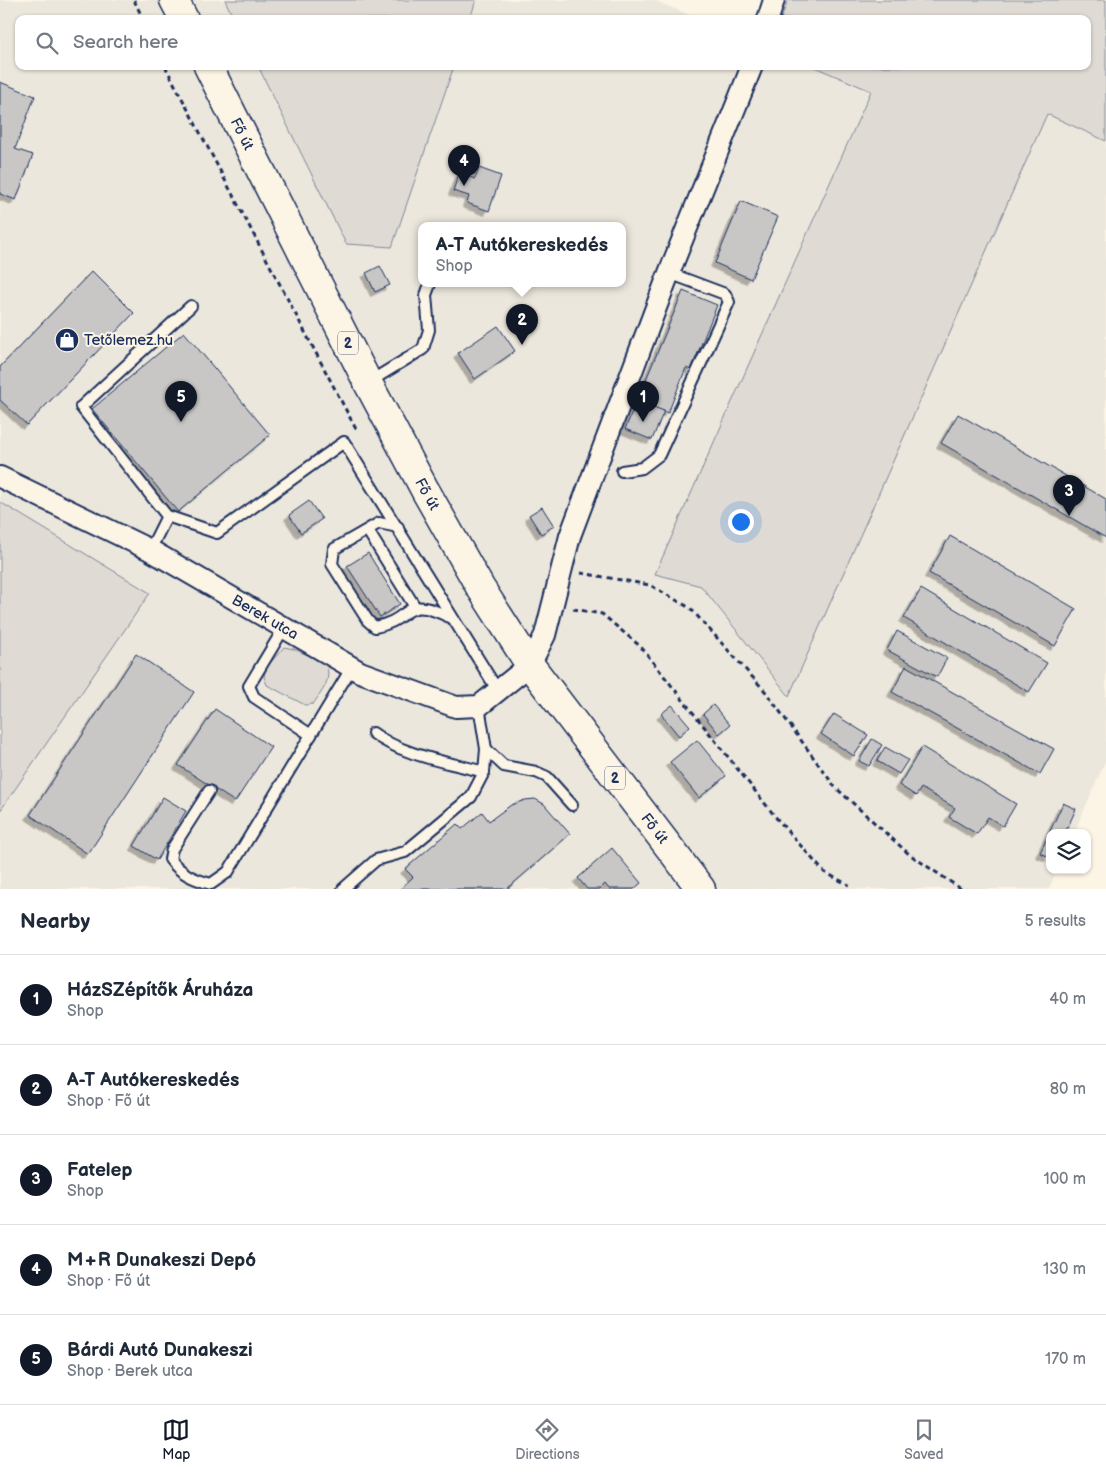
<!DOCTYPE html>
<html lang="en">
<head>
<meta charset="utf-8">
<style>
  body { margin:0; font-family:"Balsamiq Sans",sans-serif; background:#f6f6f7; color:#1f2937 }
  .controls { position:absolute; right:15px; bottom:15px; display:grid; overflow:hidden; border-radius:10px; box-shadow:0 1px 4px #0004 }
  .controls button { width:45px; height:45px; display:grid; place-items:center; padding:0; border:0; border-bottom:1px solid #e0e1e3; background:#fff; color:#1f2937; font:25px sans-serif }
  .you { position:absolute; left:740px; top:521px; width:18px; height:18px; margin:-12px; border:4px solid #fff; border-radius:50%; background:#1a73e8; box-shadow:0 0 0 8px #1a73e833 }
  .badge { display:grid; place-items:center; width:32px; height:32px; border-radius:50%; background:#111827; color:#fff; font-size:16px; font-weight:700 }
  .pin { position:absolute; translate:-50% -41px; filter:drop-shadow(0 1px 2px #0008) }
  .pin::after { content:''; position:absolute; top:26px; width:18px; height:15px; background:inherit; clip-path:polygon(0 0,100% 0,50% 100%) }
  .popup { position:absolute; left:418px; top:222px; width:208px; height:65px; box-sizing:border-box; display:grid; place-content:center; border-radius:10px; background:#fff; filter:drop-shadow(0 1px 4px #0005); font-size:16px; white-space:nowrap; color:#747a83 }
  .popup b { font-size:19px; color:#1f2937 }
  .popup::after { content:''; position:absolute; left:50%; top:100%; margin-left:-10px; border:10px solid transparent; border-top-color:#fff }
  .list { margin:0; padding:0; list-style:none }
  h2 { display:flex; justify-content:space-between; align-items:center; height:65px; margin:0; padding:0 20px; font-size:21px }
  h2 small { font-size:16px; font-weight:400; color:#747a83 }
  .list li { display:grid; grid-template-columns:32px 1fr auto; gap:15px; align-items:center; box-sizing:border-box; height:90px; padding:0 20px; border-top:1px solid #e0e1e3 }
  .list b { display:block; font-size:19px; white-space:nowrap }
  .list p { margin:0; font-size:16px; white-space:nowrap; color:#747a83 }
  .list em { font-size:16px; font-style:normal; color:#747a83 }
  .icon { flex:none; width:28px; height:28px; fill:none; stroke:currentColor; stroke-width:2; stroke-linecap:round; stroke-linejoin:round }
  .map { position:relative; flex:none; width:1106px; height:889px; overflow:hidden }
  .search { position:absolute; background:#fff; box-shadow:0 1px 4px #0004; left:15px; right:15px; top:15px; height:55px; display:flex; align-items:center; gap:12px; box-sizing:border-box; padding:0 18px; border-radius:10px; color:#747a83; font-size:19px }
  .sheet { height:515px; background:#fff }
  nav { display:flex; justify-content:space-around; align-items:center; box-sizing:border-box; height:70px; border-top:1px solid #e0e1e3; background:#fff; font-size:14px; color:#747a83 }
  nav a { display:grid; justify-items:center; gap:2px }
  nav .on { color:#111827 }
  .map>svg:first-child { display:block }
  .built { fill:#ece7dc; fill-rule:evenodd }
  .green { fill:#dfdbd4; stroke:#7d8599 }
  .building { fill:#c8c7c6; stroke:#1b2f5e; filter:url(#shadow) }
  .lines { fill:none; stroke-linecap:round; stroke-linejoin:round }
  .service-casing { stroke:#1b2f5e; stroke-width:14 }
  .minor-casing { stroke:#1b2f5e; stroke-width:24 }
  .primary-casing { stroke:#1b2f5e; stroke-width:31 }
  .path { stroke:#1b2f5e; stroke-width:3; stroke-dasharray:5 4; stroke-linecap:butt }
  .service { stroke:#fcf5e5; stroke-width:10 }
  .minor { stroke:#fcf5e5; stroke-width:20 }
  .primary { stroke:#fcf5e5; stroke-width:28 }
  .labels { text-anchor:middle; stroke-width:4; stroke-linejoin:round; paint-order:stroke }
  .shield { fill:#fcf5e5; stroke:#5e6a86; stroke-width:1 }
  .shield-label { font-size:14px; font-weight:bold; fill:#1b2f5e }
  .street-label { font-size:15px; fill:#1b2f5e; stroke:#fcf5e5 }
  .poi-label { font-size:15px; fill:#1b2f5e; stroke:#fcf5e5; text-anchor:start }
</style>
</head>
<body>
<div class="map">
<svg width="1106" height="889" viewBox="0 0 1106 889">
  <defs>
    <filter id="shadow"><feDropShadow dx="-4.5" dy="4.5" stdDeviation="0" flood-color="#0004"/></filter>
  </defs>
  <rect width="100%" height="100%" fill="#fcf5e5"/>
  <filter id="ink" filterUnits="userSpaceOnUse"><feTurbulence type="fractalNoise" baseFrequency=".02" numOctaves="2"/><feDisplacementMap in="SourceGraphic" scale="10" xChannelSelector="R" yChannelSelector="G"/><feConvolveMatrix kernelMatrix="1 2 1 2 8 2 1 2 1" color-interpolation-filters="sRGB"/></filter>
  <g filter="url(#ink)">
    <!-- built -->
    <g class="built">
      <path d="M0,0H225L234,19H19V66H258L347,244L392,247L454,66H812L871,90L655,574L701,586L788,696L1047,114L1106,141V760L1074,833H1050V870H1057L1049,889H0ZM422,226H622V284H422Z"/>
      <path d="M476,0H654L698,19H470Z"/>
    </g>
    <!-- green -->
    <g class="green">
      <path d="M225,0H476L470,19H234Z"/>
      <path d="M788,0H1106V141L1047,114L789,696L701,586L655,574L871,91L812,66H1087V19H781Z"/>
      <path d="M258,66H454L392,247L346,244Z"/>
      <path d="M0,502L150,593L0,811Z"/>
      <path d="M284,647L294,649L326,663C332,680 323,690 313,704L305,705L267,685L264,677L266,668Z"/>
    </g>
    <!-- building -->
    <g class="building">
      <path d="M0,82L35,96L15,149L33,155L16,200L0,194Z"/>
      <path d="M479,168L501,176L489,211L467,203L469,196L453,191L459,173L475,179Z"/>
      <path d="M741,201L778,217L751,279L715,263Z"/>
      <path d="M380,266L390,285L375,292L366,273Z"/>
      <path d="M92,271L134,313L27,425L0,400V367Z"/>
      <path d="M683,291L717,305L691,370L686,368L668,413L637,401Z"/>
      <path d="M498,326L515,351L475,379L458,353Z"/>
      <path d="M184,332L270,435L178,512L92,409Z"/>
      <path d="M637,401L664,411L652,440L625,429Z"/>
      <path d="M958,414L1106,499V538L941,443Z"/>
      <path d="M309,501L322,519L301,533L289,515Z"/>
      <path d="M542,507L554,526L541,534L529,515Z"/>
      <path d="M950,536L1076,609L1055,646L929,573Z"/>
      <path d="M368,553L400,604L380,617L347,566Z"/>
      <path d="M921,589L1047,663L1029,692L904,618Z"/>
      <path d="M897,631L947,658L937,677L887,650Z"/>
      <path d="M136,654L194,692L88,854L30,815Z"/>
      <path d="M906,666L1054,749L1040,774L892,692Z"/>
      <path d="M672,705L690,726L679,736L661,714Z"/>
      <path d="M713,705L730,725L719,734L703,714Z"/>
      <path d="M215,709L271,747L235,802L178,765Z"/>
      <path d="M834,714L868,735L854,756L821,734Z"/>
      <path d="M872,739L882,745L869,766L859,761Z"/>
      <path d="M697,740L726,776L699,798L670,762Z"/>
      <path d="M885,747L908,760L899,774L877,761Z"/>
      <path d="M922,747L1016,804L1003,826L988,817L977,834L949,817L955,808L921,788L916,796L899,785Z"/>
      <path d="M163,797L186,811L157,860L134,846Z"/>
      <path d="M535,799L544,804L570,834L507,889H400L413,877L405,869L457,824L462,829L482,812L489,821L511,805L525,800Z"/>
      <path d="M1063,803L1076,809L1065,833H1050V857L1040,853Z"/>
      <path d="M612,848L641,883L634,889H609L605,884L600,889H587L578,878Z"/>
    </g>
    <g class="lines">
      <!-- service casing -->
      <g class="service-casing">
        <g id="service">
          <path d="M191,306L81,407L167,516L217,533L344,442L498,691"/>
          <path d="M369,382L423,349L429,330L426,295L430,284"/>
          <path d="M622,471L642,468L659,455L729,302L725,294L669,273"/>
          <path d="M398,527L379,523L334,549L332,564L368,621L375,627C414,620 402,593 451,618"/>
          <path d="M368,531L415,607"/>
          <path d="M150,550L167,516"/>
          <path d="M284,628L249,686L254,697L311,735"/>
          <path d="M373,733C403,756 448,762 484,772"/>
          <path d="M486,749L504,766L536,772L547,777L572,805"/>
          <path d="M209,791L172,849L170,859C181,874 193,879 211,884L228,872L352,667"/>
          <path d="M343,889L376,860L405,852L471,797L484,772L486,749L479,706"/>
        </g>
      </g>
      <!-- minor casing -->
      <g class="minor-casing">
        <g id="minor">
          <path d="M768,19L774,0"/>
          <path id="s1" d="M0,477L150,550L360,672L456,707L479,706L530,665L545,635L570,536L669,273L752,66"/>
        </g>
      </g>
      <!-- primary casing -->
      <g class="primary-casing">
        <g id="primary">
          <path d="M174,0L184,19"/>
          <path id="s2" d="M208,66L368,383L425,490L480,587L530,665L701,889"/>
        </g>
      </g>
      <!-- path -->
      <g class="path">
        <path d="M134,0L143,19"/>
        <path d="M165,66L357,431"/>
        <path d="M581,573L650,585L690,608L765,691L835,787L909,854L961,889"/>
        <path d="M573,609L602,614L641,647L778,820L824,872L849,885"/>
      </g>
      <!-- service -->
      <use href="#service" class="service"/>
      <!-- minor -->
      <use href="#minor" class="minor"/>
      <!-- primary -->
      <use href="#primary" class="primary"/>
    </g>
  </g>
  <!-- icons -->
  <defs>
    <g id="shop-disc" transform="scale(1.25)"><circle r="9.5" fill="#1b2f5e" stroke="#fcf5e5"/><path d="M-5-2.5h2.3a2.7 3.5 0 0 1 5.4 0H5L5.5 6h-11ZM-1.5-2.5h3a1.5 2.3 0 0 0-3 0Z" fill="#fff"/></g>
  </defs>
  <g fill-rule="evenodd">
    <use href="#shop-disc" x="67" y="340"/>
  </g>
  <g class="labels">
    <!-- shield labels -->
    <g class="shield">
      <rect x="338" y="331.5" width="20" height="23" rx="4"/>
      <rect x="605" y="766.5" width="20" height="23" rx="4"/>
    </g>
    <g class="shield-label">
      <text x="348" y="348">2</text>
      <text x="615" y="783">2</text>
    </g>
    <!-- street labels -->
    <g class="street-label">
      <text dy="5" stroke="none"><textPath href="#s2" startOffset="76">Fő út</textPath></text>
      <text dy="5" stroke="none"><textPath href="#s2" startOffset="481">Fő út</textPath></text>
      <text dy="5" stroke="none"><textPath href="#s1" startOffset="300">Berek utca</textPath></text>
      <text dy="5" stroke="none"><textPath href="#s2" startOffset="886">Fő út</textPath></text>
    </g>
    <!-- poi labels -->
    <g class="poi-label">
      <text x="84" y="345">Tetőlemez.hu</text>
    </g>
  </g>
</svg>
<div class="controls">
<button><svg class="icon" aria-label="layers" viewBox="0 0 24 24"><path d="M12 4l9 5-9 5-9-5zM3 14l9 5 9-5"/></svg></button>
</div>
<div class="you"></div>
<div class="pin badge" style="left:643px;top:422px">1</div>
<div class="pin badge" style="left:522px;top:345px">2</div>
<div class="popup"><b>A-T Autókereskedés</b>Shop</div>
<div class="pin badge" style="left:1069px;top:516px">3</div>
<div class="pin badge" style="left:464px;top:186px">4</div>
<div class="pin badge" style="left:181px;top:422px">5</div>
<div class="search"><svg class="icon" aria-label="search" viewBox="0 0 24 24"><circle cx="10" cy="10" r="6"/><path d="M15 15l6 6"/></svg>Search here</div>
</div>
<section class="sheet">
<h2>Nearby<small>5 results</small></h2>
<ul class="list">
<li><span class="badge">1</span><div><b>HázSZépítők Áruháza</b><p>Shop</p></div><em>40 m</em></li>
<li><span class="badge">2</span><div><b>A-T Autókereskedés</b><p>Shop · Fő út</p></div><em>80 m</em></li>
<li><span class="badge">3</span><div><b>Fatelep</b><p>Shop</p></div><em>100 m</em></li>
<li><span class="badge">4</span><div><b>M+R Dunakeszi Depó</b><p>Shop · Fő út</p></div><em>130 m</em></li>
<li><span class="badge">5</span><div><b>Bárdi Autó Dunakeszi</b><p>Shop · Berek utca</p></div><em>170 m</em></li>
</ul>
</section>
<nav>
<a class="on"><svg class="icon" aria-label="map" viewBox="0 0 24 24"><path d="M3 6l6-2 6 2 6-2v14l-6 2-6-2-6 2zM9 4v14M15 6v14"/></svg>Map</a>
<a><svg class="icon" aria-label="directions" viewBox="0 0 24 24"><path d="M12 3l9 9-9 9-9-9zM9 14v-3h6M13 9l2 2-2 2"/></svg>Directions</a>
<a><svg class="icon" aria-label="saved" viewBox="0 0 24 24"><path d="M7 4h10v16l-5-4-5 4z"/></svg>Saved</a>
</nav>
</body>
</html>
